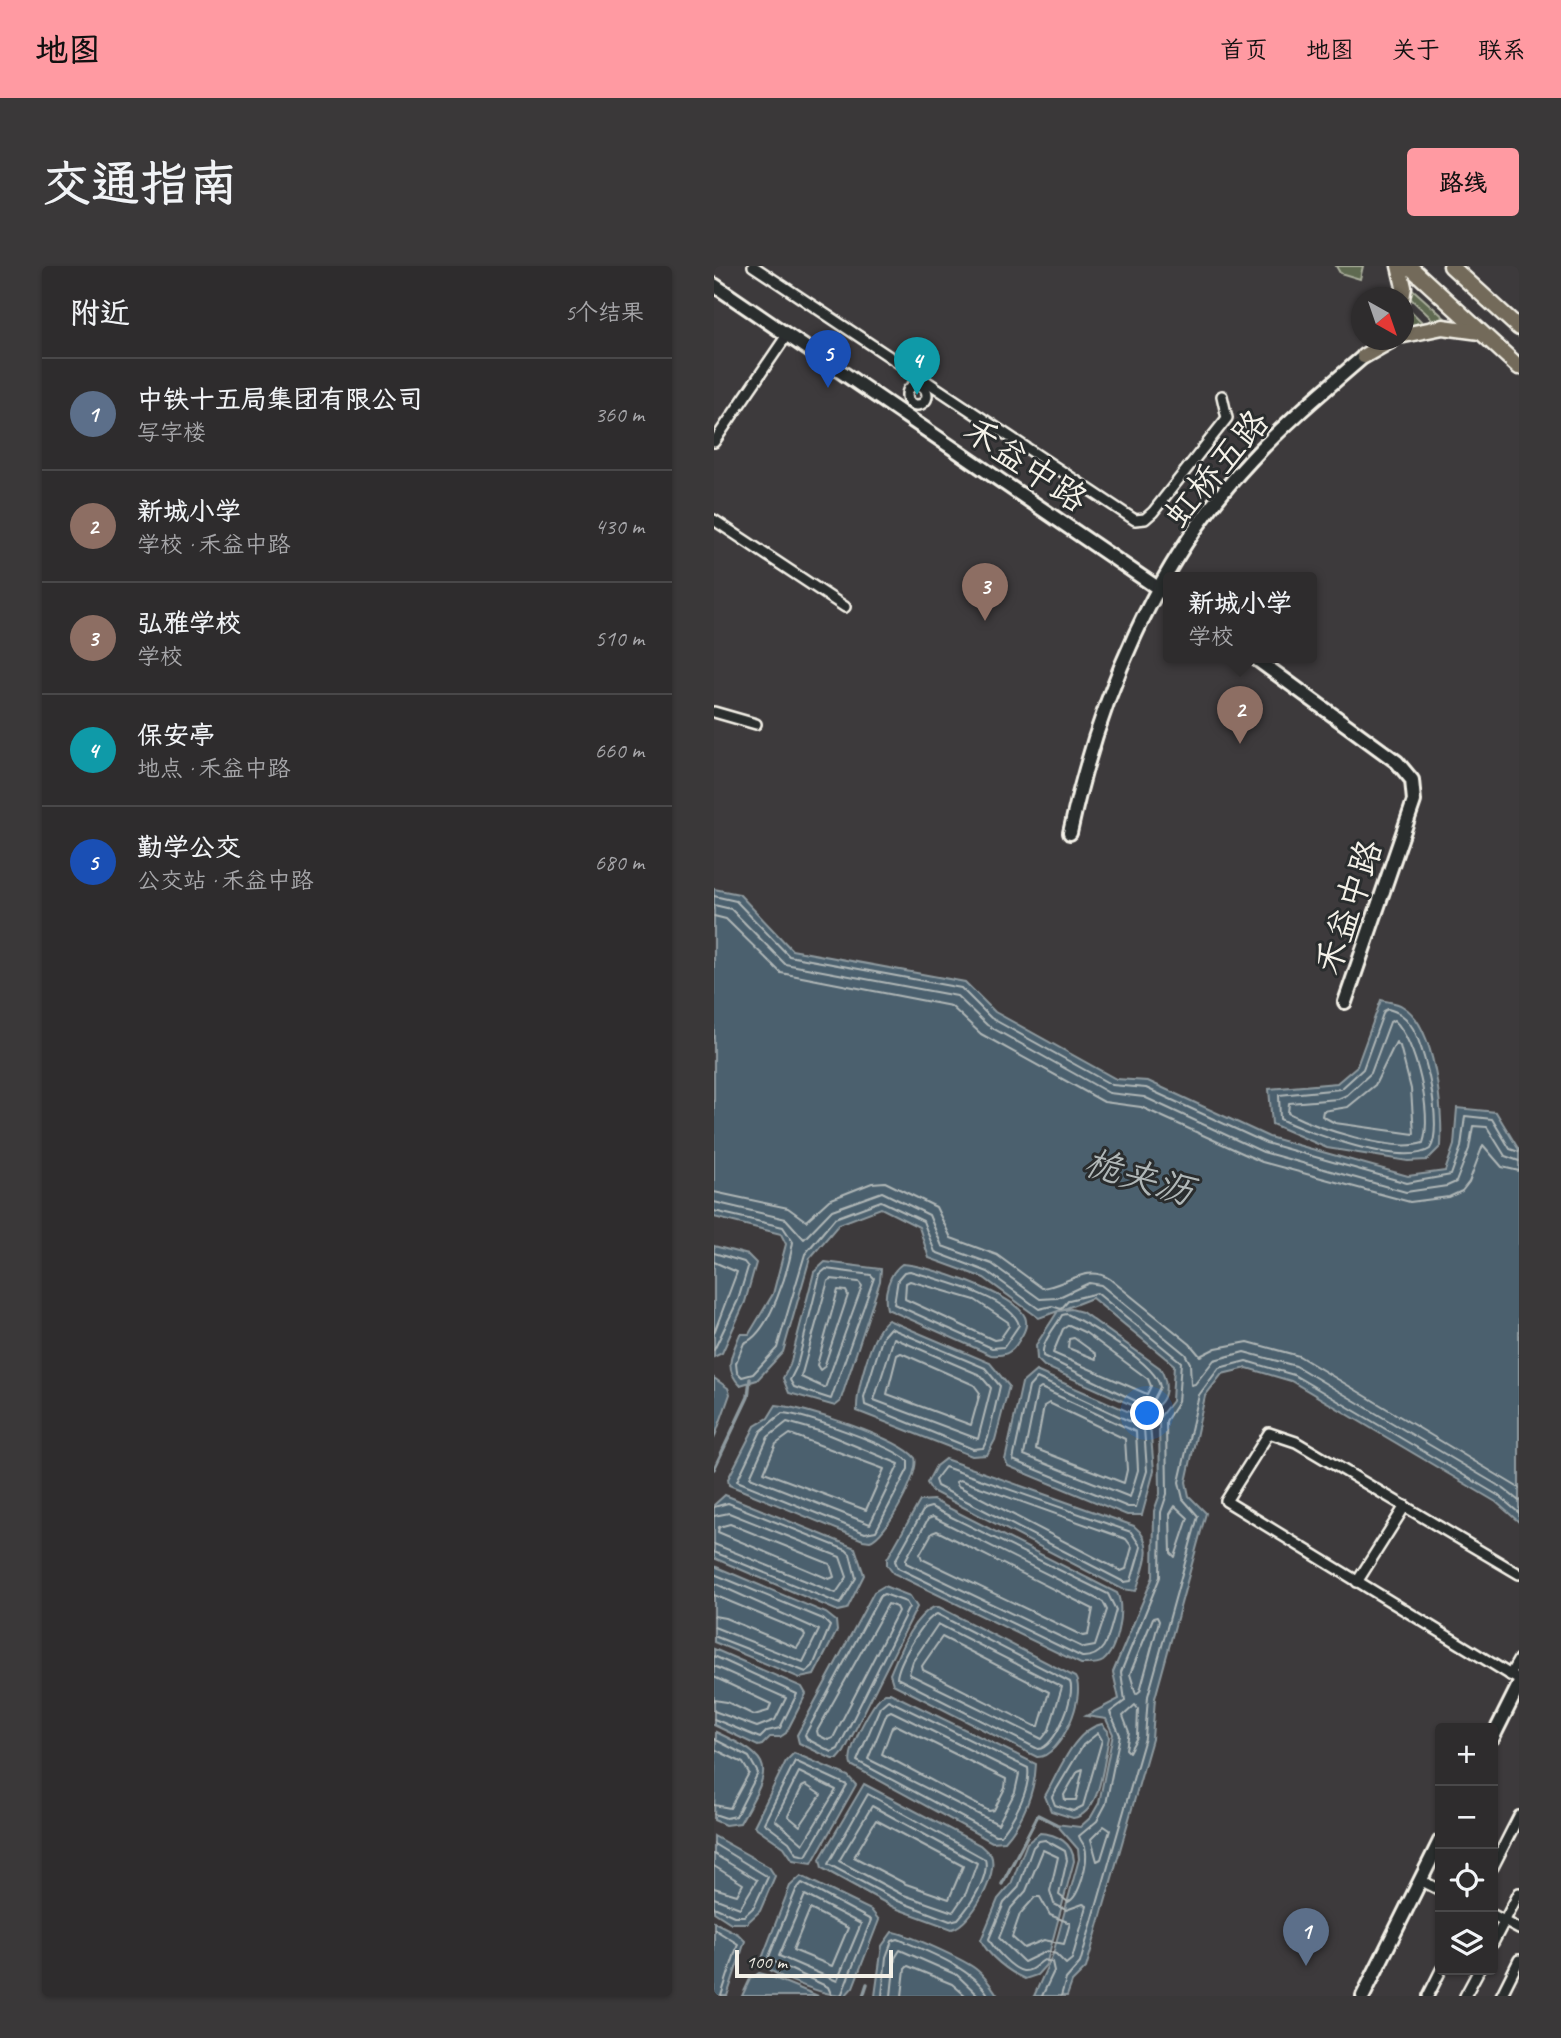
<!DOCTYPE html>
<html lang="zh">
<head>
<meta charset="utf-8">
<style>
  body { margin:0; font-family:Caveat,"LXGW WenKai TC",sans-serif; background:#3a3839; color:#f1f3f6 }
  .controls { position:absolute; right:21px; bottom:21px; display:grid; overflow:hidden; border-radius:7px; box-shadow:0 2px 5px #0004 }
  .controls button { width:63px; height:63px; display:grid; place-items:center; padding:0; border:0; border-bottom:2px solid #494849; background:#2e2c2d; color:#f1f3f6; font:35px sans-serif }
  .compass { position:absolute; left:637px; top:21px; width:63px; height:63px; border-radius:50%; background:#2e2c2d; box-shadow:0 2px 5px #0004; rotate:140deg }
  .scale { position:absolute; left:21px; bottom:18px; width:158px; box-sizing:border-box; padding-left:7px; border:4px solid #f4f1e8; border-top:0; font-size:19px; line-height:24px; white-space:nowrap; color:#f4f1e8; -webkit-text-stroke:5px #2a2d2e; paint-order:stroke }
  .you { position:absolute; left:434px; top:1148px; width:24px; height:24px; margin:-18px; border:5px solid #fff; border-radius:50%; background:#1a73e8; box-shadow:0 0 0 10px #1a73e833 }
  .badge { display:grid; place-items:center; width:46px; height:46px; border-radius:50%; background:#ff9aa2; color:#fff; font-size:23px; font-weight:700 }
  .pin { position:absolute; translate:-50% -58px; filter:drop-shadow(0 2px 4px #0008) }
  .pin::after { content:''; position:absolute; top:37px; width:24px; height:21px; background:inherit; clip-path:polygon(0 0,100% 0,50% 100%) }
  .popup { position:absolute; left:449px; top:306px; width:154px; height:91px; box-sizing:border-box; display:grid; place-content:center; border-radius:7px; background:#2e2c2d; filter:drop-shadow(0 2px 5px #0005); font-size:23px; white-space:nowrap; color:#a7a7aa }
  .popup b { font-size:26px; color:#f1f3f6 }
  .popup::after { content:''; position:absolute; left:50%; top:100%; margin-left:-14px; border:14px solid transparent; border-top-color:#2e2c2d }
  .list { margin:0; padding:0; list-style:none }
  h2 { display:flex; justify-content:space-between; align-items:center; height:91px; margin:0; padding:0 28px; font-size:30px }
  h2 small { font-size:23px; font-weight:400; color:#a7a7aa }
  .list li { display:grid; grid-template-columns:46px 1fr auto; gap:21px; align-items:center; box-sizing:border-box; height:112px; padding:0 28px; border-top:2px solid #494849 }
  .list b { display:block; font-size:26px; white-space:nowrap }
  .list p { margin:0; font-size:23px; white-space:nowrap; color:#a7a7aa }
  .list em { font-size:23px; font-style:normal; color:#a7a7aa }
  .icon { flex:none; width:38px; height:38px; fill:none; stroke:currentColor; stroke-width:2; stroke-linecap:round; stroke-linejoin:round }
  .map { position:relative; flex:none; width:805px; height:1730px; overflow:hidden; border-radius:7px }
  header { display:flex; align-items:center; gap:42px; box-sizing:border-box; height:98px; padding:0 35px; background:#ff9aa2; color:#111 }
  header strong { font-size:33px }
  nav { display:flex; gap:38px; margin-inline-start:auto; font-size:24px }
  .intro { display:flex; align-items:center; justify-content:space-between; box-sizing:border-box; height:168px; padding:0 42px }
  h1 { margin:0; font-size:49px }
  .button { padding:18px 32px; border-radius:7px; background:#ff9aa2; color:#111; font-size:24px; font-weight:700 }
  main { display:flex; gap:42px; padding:0 42px }
  aside { flex:1; background:#2e2c2d; border-radius:7px; box-shadow:0 2px 5px #0004 }
  .map>svg:first-child { display:block }
  .green { fill:#5f6a51; stroke:#aaae9c; stroke-width:2 }
  .water { fill:#4b606e; stroke:#8f9a9f; stroke-width:2 }
  .lines { fill:none; stroke-linecap:round; stroke-linejoin:round }
  .shore { stroke:#b0b7b7; stroke-width:2 }
  .stream { stroke:#8f9a9f; stroke-width:3.5 }
  .street-casing { stroke:#f4f1e8; stroke-width:14 }
  .secondary-casing { stroke:#f4f1e8; stroke-width:18 }
  .primary-casing { stroke:#f4f1e8; stroke-width:19 }
  .street { stroke:#2a2d2e; stroke-width:9 }
  .secondary { stroke:#2a2d2e; stroke-width:12 }
  .primary { stroke:#736b5a; stroke-width:14 }
  .labels { text-anchor:middle; stroke-width:6; stroke-linejoin:round; paint-order:stroke }
  .street-label { font-size:35px; fill:#f4f1e8; stroke:#2a2d2e }
  .water-label { font-size:37px; font-style:italic; fill:#b0b7b7; stroke:#2a2d2e }
</style>
</head>
<body>
<header>
<strong>地图</strong>
<nav><a>首页</a><a>地图</a><a>关于</a><a>联系</a></nav>
</header>
<div class="intro"><h1>交通指南</h1><a class="button">路线</a></div>
<main>
<aside>
<h2>附近<small>5个结果</small></h2>
<ul class="list">
<li><span class="badge" style="background:#5c6f8a">1</span><div><b>中铁十五局集团有限公司</b><p>写字楼</p></div><em>360 m</em></li>
<li><span class="badge" style="background:#8d6e63">2</span><div><b>新城小学</b><p>学校 · 禾益中路</p></div><em>430 m</em></li>
<li><span class="badge" style="background:#8d6e63">3</span><div><b>弘雅学校</b><p>学校</p></div><em>510 m</em></li>
<li><span class="badge" style="background:#0f9aa8">4</span><div><b>保安亭</b><p>地点 · 禾益中路</p></div><em>660 m</em></li>
<li><span class="badge" style="background:#1a4fb4">5</span><div><b>勤学公交</b><p>公交站 · 禾益中路</p></div><em>680 m</em></li>
</ul>
</aside>
<div class="map">
<svg width="805" height="1730" viewBox="0 0 805 1730">
  <rect width="100%" height="100%" fill="#3d3a3c"/>
  <filter id="ink" filterUnits="userSpaceOnUse"><feTurbulence type="fractalNoise" baseFrequency=".0143" numOctaves="2"/><feDisplacementMap in="SourceGraphic" scale="14" xChannelSelector="R" yChannelSelector="G"/><feConvolveMatrix kernelMatrix="1 2 1 2 8 2 1 2 1" color-interpolation-filters="sRGB"/></filter>
  <g filter="url(#ink)">
    <!-- green -->
    <g class="green">
      <path d="M622,0H649L646,13L626,7Z"/>
      <path d="M694,19L733,54H719L694,30Z"/>
      <path d="M692,40L708,56L690,62Z"/>
    </g>
    <!-- water -->
    <g class="water">
      <path d="M0,623L25,628L78,684L251,716L281,746L402,813L434,815L555,871L694,910L731,905L740,879L743,842L782,846L805,884V1256L782,1236L577,1115L533,1102L508,1108L491,1130L472,1216L475,1230L492,1247L441,1432L438,1473L372,1702L358,1716L353,1730H320L339,1688L365,1593L364,1583L342,1558L366,1561L377,1551L385,1537L399,1468L392,1453L372,1450L405,1433L399,1406L439,1311L440,1245L446,1228L445,1152L458,1135L460,1099L378,1032L345,1045L357,1043L368,1046L446,1102C456,1119 454,1140 431,1145L330,1100L323,1093L322,1079L344,1045L325,1052L270,1012L215,992L205,961L167,942L125,958L96,992L69,1086L43,1114L26,1119C9,1102 18,1088 26,1068H35L59,1028L72,978L67,968L0,951Z"/>
      <path d="M667,734C673,736 683,736 688,740C722,759 729,846 727,880L713,894L694,895L613,882L558,858L555,823L623,817L643,800Z"/>
      <path d="M0,980L34,989L42,997L31,1036L8,1087L0,1091Z"/>
      <path d="M111,996L167,1003L166,1015L126,1136L121,1140L75,1127L69,1112L76,1099L100,1006Z"/>
      <path d="M188,998C213,999 301,1028 311,1051C315,1060 308,1070 304,1076C297,1088 289,1090 277,1089L173,1043C169,1028 175,1007 188,998Z"/>
      <path d="M174,1054L276,1097L295,1120L281,1174L273,1189L258,1190L143,1145C142,1126 158,1064 174,1054Z"/>
      <path d="M322,1105L427,1151L436,1159L440,1205L428,1249H413L294,1200L291,1194L308,1117Z"/>
      <path d="M0,1112L14,1122L16,1128L0,1173Z"/>
      <path d="M62,1139C89,1141 185,1172 201,1192C206,1207 172,1271 156,1275L149,1274L15,1219L14,1213L41,1160L54,1152Z"/>
      <path d="M231,1193L420,1260C443,1278 429,1301 422,1325L408,1323L218,1225L213,1217L222,1200Z"/>
      <path d="M11,1229L141,1282L150,1309L133,1343L124,1345L0,1292V1239Z"/>
      <path d="M219,1234L403,1327C411,1342 403,1384 389,1395C383,1399 374,1398 367,1398L179,1307L173,1299V1293L206,1235Z"/>
      <path d="M0,1300L112,1347L122,1355L123,1365L100,1409L86,1412L0,1376Z"/>
      <path d="M170,1320L196,1330L203,1341L130,1486L124,1493H118L85,1477L83,1469L160,1326Z"/>
      <path d="M220,1341H225L361,1411C373,1428 347,1492 323,1491L179,1418L176,1408C185,1387 198,1351 220,1341Z"/>
      <path d="M0,1383L88,1421L92,1428L72,1467L66,1471H56L48,1479L44,1480L0,1459Z"/>
      <path d="M171,1427H176L322,1498C321,1525 309,1555 291,1575L278,1576L137,1499C132,1486 158,1435 171,1427Z"/>
      <path d="M388,1458L394,1465L395,1472C389,1495 388,1547 359,1552L337,1545L331,1530C344,1508 360,1463 388,1458Z"/>
      <path d="M2,1466C64,1495 57,1502 26,1557L11,1559L0,1554Z"/>
      <path d="M80,1487L134,1510L142,1519L98,1597L79,1594L70,1581L40,1560L72,1495Z"/>
      <path d="M150,1518L266,1579L277,1589C285,1607 258,1658 238,1663L181,1642L108,1602L106,1593Z"/>
      <path d="M326,1567C343,1568 359,1577 360,1595L332,1699L323,1709L311,1713C295,1706 274,1690 267,1674L284,1633L297,1618L313,1577Z"/>
      <path d="M0,1570L55,1601L61,1610L46,1645L33,1657H17L0,1646Z"/>
      <path d="M87,1610L157,1644L165,1654L139,1721L131,1730C113,1730 55,1710 47,1695L76,1620Z"/>
      <path d="M0,1656L24,1668L31,1675L13,1730H0Z"/>
      <path d="M178,1666C190,1666 253,1695 263,1704C272,1711 278,1721 284,1730H161L168,1680Z"/>
      <path d="M45,1707L53,1709L104,1730H28L36,1713Z"/>
    </g>
    <g class="lines">
      <!-- shore -->
      <g class="shore">
        <path d="M0,630L22,635L75,690L247,722L277,752L398,819L432,822L552,877L693,917L737,909L747,881L751,850L778,853L796,883L805,886"/>
        <path d="M0,639L17,643L71,698L243,730L273,759L395,827L430,831L549,886L692,926L733,920L742,916L755,883L759,860L773,861L791,890L805,895"/>
        <path d="M0,650L12,653L67,707L237,740L267,768L390,836L427,841L548,896L696,936L735,931L748,925L755,916L769,879L788,901L805,905"/>
        <path d="M674,743C684,746 690,749 696,758C711,777 730,863 716,883C689,901 594,867 566,853L565,829L627,823L649,803L670,745Z"/>
        <path d="M680,754C702,774 719,849 709,877C678,887 603,862 574,847L575,837L624,833L633,829L657,807L676,756Z"/>
        <path d="M682,776L686,780L697,823L700,868L621,857L608,850L609,845L634,841L661,819Z"/>
        <path d="M0,926L74,942L92,955L115,934L158,917L171,916L222,941L237,972L283,989L328,1022C352,1020 372,997 396,1013L476,1078L486,1090L502,1082L534,1076L585,1090L805,1222"/>
        <path d="M0,936L72,953L90,973L118,944L168,926L215,949L228,980L278,998L326,1033L343,1032L375,1017L387,1019L471,1088L476,1097L477,1119L481,1118L500,1094L530,1086L582,1100L790,1223L805,1235"/>
        <path d="M0,945L69,961L79,976C75,1002 56,1068 30,1077L22,1097L23,1106L28,1111L39,1108L63,1082L91,988L121,952L167,935L209,955L221,986L274,1006L325,1043L338,1040L347,1043L355,1034L383,1027L467,1096L464,1136L452,1155L453,1228L447,1246L446,1311L407,1406L411,1435L396,1446L406,1469L392,1538L383,1555L365,1570C366,1574 369,1577 371,1581C375,1594 366,1631 354,1636L345,1629L353,1594L351,1585L331,1574L325,1575L319,1581L304,1622L290,1637L275,1673C279,1682 298,1703 309,1705C318,1706 323,1698 330,1694L338,1696L340,1705L328,1730"/>
        <path d="M0,987L30,996L34,1001L24,1034L0,1084"/>
        <path d="M0,996L23,1006L0,1067"/>
        <path d="M112,1003L157,1009L160,1012L117,1133L80,1121L76,1114L83,1100L106,1008Z"/>
        <path d="M196,1005C221,1013 298,1031 305,1059L290,1081L278,1082L180,1038L184,1013L190,1006Z"/>
        <path d="M117,1013L145,1016L148,1020L111,1122L87,1111L114,1015Z"/>
        <path d="M196,1015L261,1034L294,1056L295,1060L286,1073L280,1074L191,1033L192,1017Z"/>
        <path d="M124,1024L132,1025L134,1029L110,1101L106,1104L103,1099Z"/>
        <path d="M353,1048C374,1058 443,1098 446,1121L439,1135L426,1137L329,1090C327,1075 342,1061 348,1049Z"/>
        <path d="M355,1059L372,1067L434,1113L437,1120L433,1128L339,1087L349,1063Z"/>
        <path d="M176,1062L271,1102L286,1120L274,1172L269,1182L259,1183L151,1139L150,1131L169,1070Z"/>
        <path d="M180,1072L266,1109L277,1122L264,1173L160,1134Z"/>
        <path d="M360,1072L382,1088V1093L354,1082L355,1073Z"/>
        <path d="M187,1087L260,1119L266,1127L257,1159L173,1128L183,1089Z"/>
        <path d="M323,1112L430,1162L433,1205L422,1241H414L299,1194L315,1121Z"/>
        <path d="M327,1122L422,1166L424,1204L416,1231L310,1189L323,1125Z"/>
        <path d="M335,1137L411,1173L413,1204L410,1217L322,1183L330,1140Z"/>
        <path d="M68,1147C89,1148 181,1181 194,1195V1203L162,1265L151,1267L23,1215L47,1165Z"/>
        <path d="M73,1156L108,1166L185,1198L156,1258L36,1211L54,1171Z"/>
        <path d="M76,1168L170,1203L152,1244L50,1206L62,1178Z"/>
        <path d="M231,1201L417,1266L427,1281L417,1315L410,1316L223,1220L221,1214Z"/>
        <path d="M246,1214L412,1273L418,1281L412,1303L407,1305L244,1220L242,1216Z"/>
        <path d="M461,1240L474,1252L461,1291L457,1287L456,1248Z"/>
        <path d="M0,1241L14,1237L132,1284L136,1288L142,1312L126,1338L0,1286"/>
        <path d="M217,1241L394,1328L402,1344C395,1365 394,1392 368,1391L184,1302L181,1295L210,1243Z"/>
        <path d="M0,1250L15,1247L126,1291L133,1311L122,1327L0,1278"/>
        <path d="M219,1251L389,1336L393,1344L381,1380L370,1382L192,1297V1293L214,1253Z"/>
        <path d="M16,1258L116,1298L120,1311L115,1313L4,1266L5,1261Z"/>
        <path d="M223,1265L379,1343L374,1369L369,1370L208,1293L206,1288L218,1267Z"/>
        <path d="M0,1308L109,1353L116,1360L99,1400L92,1406L0,1370"/>
        <path d="M0,1317L105,1364L89,1396L0,1361"/>
        <path d="M170,1328L192,1336L195,1341L124,1483L118,1486L93,1473L91,1469L166,1330Z"/>
        <path d="M0,1329L89,1366L91,1370L83,1382L11,1352L0,1350"/>
        <path d="M174,1338L182,1341L184,1345L119,1472L114,1474L104,1469L103,1465Z"/>
        <path d="M223,1348L356,1416C362,1430 341,1483 324,1483L183,1412C184,1398 209,1353 223,1348Z"/>
        <path d="M443,1351L445,1355L426,1425L422,1428L416,1408L439,1352Z"/>
        <path d="M224,1358L348,1421L335,1464L328,1473L195,1408L199,1395Z"/>
        <path d="M228,1371L335,1426L325,1460H321L209,1404L208,1400Z"/>
        <path d="M0,1390L83,1428L66,1462L53,1465L46,1472L0,1453"/>
        <path d="M0,1400L72,1432L61,1454L43,1461L0,1445"/>
        <path d="M0,1411L57,1438L54,1445L40,1449L13,1436L0,1434"/>
        <path d="M174,1434L314,1502C317,1523 300,1553 287,1569H281L143,1495L166,1441Z"/>
        <path d="M421,1439L424,1443L423,1471L415,1486L412,1483L415,1466L409,1450Z"/>
        <path d="M177,1445L305,1508L301,1526L284,1558L154,1493L173,1447Z"/>
        <path d="M182,1459L292,1513L291,1522L280,1544L275,1545L168,1488L178,1461Z"/>
        <path d="M384,1467L388,1474L369,1540L359,1545L341,1539L338,1531L369,1479Z"/>
        <path d="M0,1473L35,1491L44,1507L22,1550L12,1552L0,1548"/>
        <path d="M0,1483L29,1497L35,1507L16,1542L0,1539"/>
        <path d="M81,1495L133,1519L92,1590L83,1588L75,1576L50,1557Z"/>
        <path d="M369,1503L362,1534H351L350,1529L364,1505Z"/>
        <path d="M85,1506L122,1524L89,1578L61,1554Z"/>
        <path d="M92,1519L107,1529L86,1560L74,1550L88,1521Z"/>
        <path d="M154,1528L271,1593C276,1610 256,1640 244,1653L236,1655L184,1635L114,1598Z"/>
        <path d="M158,1540L263,1597L252,1627L239,1646L187,1628L125,1595Z"/>
        <path d="M162,1554L249,1600L235,1633L192,1618L140,1591Z"/>
        <path d="M390,1560L396,1564L387,1593L383,1595L377,1573Z"/>
        <path d="M0,1578L54,1611L40,1641L30,1650H20L0,1641"/>
        <path d="M329,1584L344,1591L336,1625L340,1638L352,1644L369,1638L373,1640L358,1693L352,1698L342,1688L333,1685L310,1696L285,1672L297,1642L312,1625Z"/>
        <path d="M0,1588L43,1614L26,1642L0,1632"/>
        <path d="M0,1600L29,1618L23,1629L0,1622"/>
        <path d="M91,1629L147,1658L123,1715L65,1690Z"/>
        <path d="M321,1631H326L336,1649L356,1657L350,1678L330,1674L310,1682L298,1671L306,1648Z"/>
        <path d="M96,1643L134,1662L118,1700L79,1684Z"/>
        <path d="M0,1663L24,1678L7,1730"/>
        <path d="M118,1730L114,1721L54,1693L82,1624L88,1617L157,1654L127,1730"/>
        <path d="M168,1730L172,1691L178,1675L184,1673C215,1686 258,1702 275,1730"/>
        <path d="M177,1730L181,1692L186,1684L243,1709L265,1730"/>
        <path d="M188,1730L191,1703L194,1700L238,1718L252,1730"/>
        <path d="M347,1730L352,1713L366,1697L431,1472L434,1430L484,1250L469,1233L465,1216L485,1129L505,1102L532,1095L580,1109L785,1230L805,1247"/>
      </g>
      <!-- stream -->
      <g class="stream">
        <path d="M0,1203L34,1131L36,1113"/>
        <path d="M288,1618L324,1549L342,1558"/>
        <path d="M149,1730L153,1718"/>
      </g>
      <!-- street casing -->
      <g class="street-casing">
        <g id="street">
          <path d="M39,0L421,254L431,253L439,246L513,152L508,130"/>
          <circle cx="203" cy="129" r="10"/>
          <path d="M0,176L73,69"/>
          <path d="M0,254L131,341"/>
          <path d="M0,446L42,458"/>
          <path d="M805,1308L582,1176L555,1167L512,1235L805,1414"/>
          <path d="M643,1316L691,1240"/>
          <path d="M796,1409L805,1393"/>
          <path d="M779,1601L805,1550"/>
          <path d="M706,1614L726,1624"/>
          <path d="M779,1649L805,1663"/>
          <path d="M779,1677L805,1627"/>
          <path d="M714,1730L727,1704"/>
          <path d="M751,1730L765,1704"/>
          <path d="M787,1730L805,1694"/>
        </g>
      </g>
      <!-- secondary casing -->
      <g class="secondary-casing">
        <g id="secondary">
          <path d="M0,19L454,329"/>
          <path d="M541,392L683,496L698,514L700,535L631,736"/>
          <path d="M356,567C385,432 441,296 537,194C572,156 612,123 650,90"/>
          <path d="M779,1471L805,1419"/>
          <path d="M649,1730L726,1575"/>
        </g>
      </g>
      <!-- primary casing -->
      <g class="primary-casing">
        <g id="primary">
          <path d="M685,0L690,21L688,32"/>
          <path d="M695,0L805,101"/>
          <path d="M737,0L805,62"/>
          <path d="M690,69L729,61L766,66"/>
          <path d="M650,90L678,74"/>
        </g>
      </g>
      <!-- street -->
      <use href="#street" class="street"/>
      <!-- secondary -->
      <use href="#secondary" class="secondary"/>
      <!-- primary -->
      <use href="#primary" class="primary"/>
    </g>
  </g>
  <g class="labels">
    <!-- street labels -->
    <g class="street-label">
      <text transform="translate(312 198) rotate(34)" y="12">禾益中路</text>
      <text transform="translate(502 202) rotate(-50)" y="12">虹桥五路</text>
      <text transform="translate(634 641) rotate(-71)" y="12">禾益中路</text>
    </g>
    <!-- water labels -->
    <g class="water-label">
      <text transform="translate(425 910) rotate(17)" y="13">桅夹沥</text>
    </g>
  </g>
</svg>
<div class="controls">
<button>+</button>
<button>−</button>
<button><svg class="icon" aria-label="locate" viewBox="0 0 24 24"><circle cx="12" cy="12" r="6"/><path d="M12 2v4M12 18v4M2 12h4M18 12h4"/></svg></button>
<button><svg class="icon" aria-label="layers" viewBox="0 0 24 24"><path d="M12 4l9 5-9 5-9-5zM3 14l9 5 9-5"/></svg></button>
</div>
<svg class="compass" viewBox="-18 -18 36 36"><path d="M0-13l5 13h-10z" fill="#e53935"/><path d="M0 13l5-13h-10z" fill="#a7a7aa"/></svg>
<div class="scale">100 m</div>
<div class="you"></div>
<div class="pin badge" style="left:592px;top:1700px;background:#5c6f8a">1</div>
<div class="pin badge" style="left:526px;top:478px;background:#8d6e63">2</div>
<div class="popup"><b>新城小学</b>学校</div>
<div class="pin badge" style="left:271px;top:355px;background:#8d6e63">3</div>
<div class="pin badge" style="left:203px;top:129px;background:#0f9aa8">4</div>
<div class="pin badge" style="left:114px;top:122px;background:#1a4fb4">5</div>
</div>
</main>
</body>
</html>
